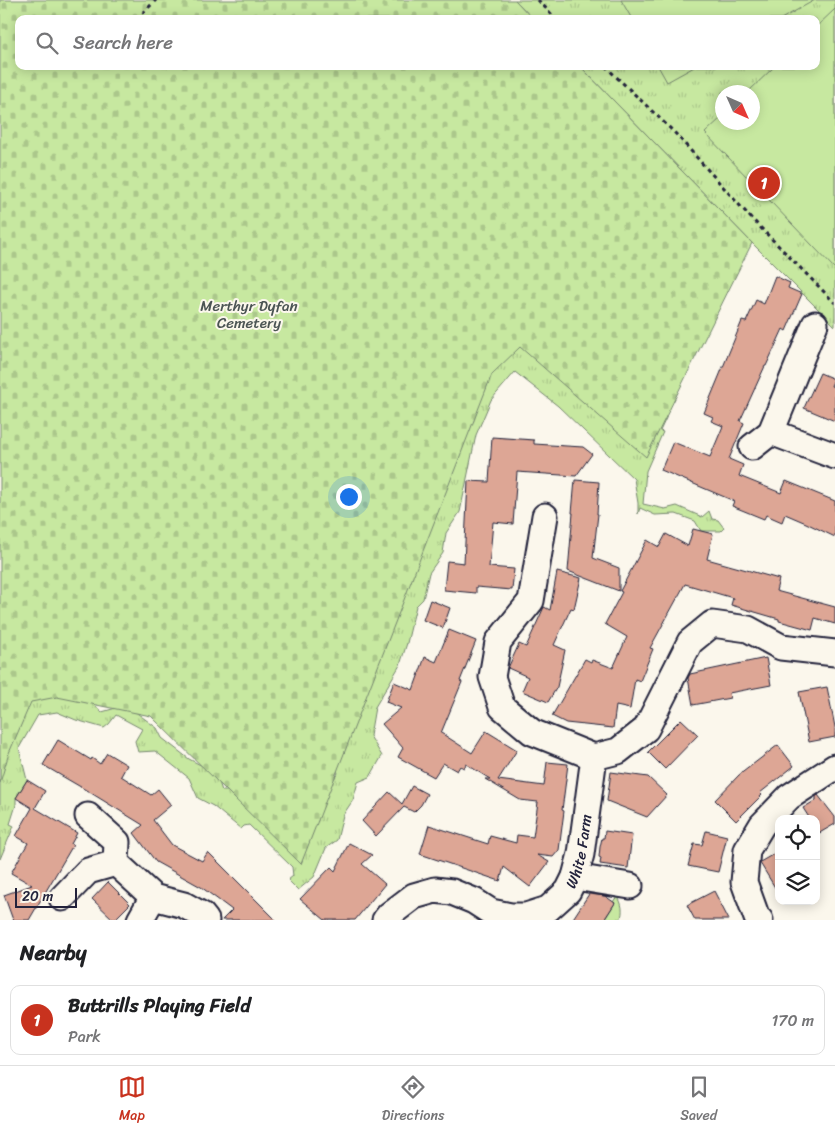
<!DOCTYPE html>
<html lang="en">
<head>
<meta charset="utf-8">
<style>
  body { margin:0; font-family:Sriracha,sans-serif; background:#f2f2f2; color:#202124 }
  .controls { position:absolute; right:15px; bottom:15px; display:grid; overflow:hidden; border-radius:10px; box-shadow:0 2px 12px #0003 }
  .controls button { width:45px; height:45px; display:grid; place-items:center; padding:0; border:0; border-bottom:1px solid #e0e0e0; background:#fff; color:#202124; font:25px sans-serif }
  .compass { position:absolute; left:715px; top:85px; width:45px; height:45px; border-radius:50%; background:#fff; box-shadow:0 2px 12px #0003; rotate:135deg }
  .scale { position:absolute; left:15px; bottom:12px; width:62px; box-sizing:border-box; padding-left:5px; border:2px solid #22223b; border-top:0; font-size:14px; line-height:18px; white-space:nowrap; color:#22223b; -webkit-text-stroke:4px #fbf7ec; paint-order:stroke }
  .you { position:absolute; left:348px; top:496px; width:18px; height:18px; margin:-12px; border:4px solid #fff; border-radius:50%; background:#1a73e8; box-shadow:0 0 0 8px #1a73e833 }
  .badge { display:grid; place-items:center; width:32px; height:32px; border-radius:50%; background:#c8321e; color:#fff; font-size:16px; font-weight:700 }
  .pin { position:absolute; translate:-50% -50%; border:2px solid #fff; box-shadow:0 1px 5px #0006 }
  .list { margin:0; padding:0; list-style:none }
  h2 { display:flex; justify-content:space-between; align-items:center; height:65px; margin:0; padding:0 20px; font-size:21px }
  h2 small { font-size:16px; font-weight:400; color:#757577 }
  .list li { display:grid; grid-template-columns:32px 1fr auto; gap:15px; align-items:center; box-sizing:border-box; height:70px; margin:0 10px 10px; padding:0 10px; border:1px solid #e0e0e0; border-radius:10px }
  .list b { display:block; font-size:19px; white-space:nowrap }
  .list p { margin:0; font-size:16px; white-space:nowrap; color:#757577 }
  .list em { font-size:16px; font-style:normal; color:#757577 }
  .icon { flex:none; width:28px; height:28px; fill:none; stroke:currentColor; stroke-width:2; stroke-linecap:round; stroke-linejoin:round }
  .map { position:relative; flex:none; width:835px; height:920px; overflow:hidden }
  .search { position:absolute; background:#fff; box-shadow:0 2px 12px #0003; left:15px; right:15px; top:15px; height:55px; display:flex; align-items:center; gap:12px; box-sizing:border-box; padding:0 18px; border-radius:10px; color:#757577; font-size:19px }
  .sheet { height:145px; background:#fff }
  nav { display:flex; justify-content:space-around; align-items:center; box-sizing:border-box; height:70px; border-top:1px solid #e0e0e0; background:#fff; font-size:14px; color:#757577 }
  nav a { display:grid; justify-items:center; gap:2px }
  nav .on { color:#c8321e }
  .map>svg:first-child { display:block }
  .grass { fill:url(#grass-tufts); stroke:#74856e; fill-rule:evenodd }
  .cemetery { fill:url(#cemetery-stones); stroke:#74856e }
  .pitch { fill:#c7e8a0; stroke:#74856e }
  .building { fill:#dda695; stroke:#22223b }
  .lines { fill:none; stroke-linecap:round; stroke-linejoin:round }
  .minor-casing { stroke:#22223b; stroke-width:29 }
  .path { stroke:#22223b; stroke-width:3; stroke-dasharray:4 4; stroke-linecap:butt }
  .minor { stroke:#fbf7ec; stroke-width:25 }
  .labels { text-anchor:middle; stroke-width:4; stroke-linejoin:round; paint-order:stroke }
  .park-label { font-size:15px; fill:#4b5454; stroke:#fbf7ec }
  .street-label { font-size:15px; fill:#22223b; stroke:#fbf7ec }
</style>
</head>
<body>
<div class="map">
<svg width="835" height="920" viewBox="0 0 835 920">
  <defs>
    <pattern id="grass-tufts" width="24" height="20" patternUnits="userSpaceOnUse" patternTransform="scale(1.25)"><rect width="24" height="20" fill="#c7e8a0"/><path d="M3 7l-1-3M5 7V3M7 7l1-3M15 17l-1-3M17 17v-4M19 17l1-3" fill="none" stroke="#abc78b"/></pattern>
    <pattern id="cemetery-stones" width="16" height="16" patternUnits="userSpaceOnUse" patternTransform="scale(1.25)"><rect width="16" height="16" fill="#c7e8a0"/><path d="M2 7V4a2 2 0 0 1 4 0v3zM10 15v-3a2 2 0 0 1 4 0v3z" fill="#abc78b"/></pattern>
  </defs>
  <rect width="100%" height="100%" fill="#fbf7ec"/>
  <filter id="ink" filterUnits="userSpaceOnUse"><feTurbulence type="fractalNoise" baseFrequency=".02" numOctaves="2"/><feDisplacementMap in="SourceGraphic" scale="10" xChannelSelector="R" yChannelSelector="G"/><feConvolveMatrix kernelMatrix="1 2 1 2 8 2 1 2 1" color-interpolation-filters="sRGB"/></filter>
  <g filter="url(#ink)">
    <!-- grass -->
    <g class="grass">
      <path d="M515,0H835V326L752,243L580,66H816V19H533ZM722,92H752V122H722Z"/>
      <path d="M518,339L657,414L667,416L660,431L663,432L646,471L643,504L665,509L677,506L702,517L709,511L712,519L718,520L724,528L721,531H701L695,521L676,514L655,515L640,508L638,514V503L634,479L558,406L515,372L491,400L476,435L460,512L446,533L443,553L429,573L423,599L416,606L407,643L400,665L375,707L370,736L382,756L370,777L358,782L353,800L343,815L337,840L326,848L314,877L298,890L288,880L293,876L292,867L249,825L244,826L241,829L213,806L198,798L189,778L155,751L138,752L135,741L142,729L116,715L109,724L104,728L76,720L57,712L38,715L19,748L27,780L16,798V805L10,824L14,826L0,859V757L25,695L85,697L102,712L126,705L157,728L162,738L189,759L216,773L222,791L325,792L338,773L332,761L459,412Z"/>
      <path d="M617,896C622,902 624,912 620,920H606L605,919L615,903L613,902Z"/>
    </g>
    <!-- cemetery -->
    <path class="cemetery" d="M0,0H515L533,19H19V66H580L752,243L646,457L520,347L492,374L301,864L151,716L57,697L31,702L9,753L0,783Z"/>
    <!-- pitch -->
    <g class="pitch">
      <path d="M621,0H815L781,19H632Z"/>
      <path d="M835,9V269L705,133L722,117V122H752V92H748L775,66H816V27Z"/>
      <path d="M658,66H696L667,82Z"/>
    </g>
    <!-- building -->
    <g class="building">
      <path d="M775,276L790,283L788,288L802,294L786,331L783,329L766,366H765L740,421L744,423L729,459L743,465L739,476L781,493L786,481L835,501V537L806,523L785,514L782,522L766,515L764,519L732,506L734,501L661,470L673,442L710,457L723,426L711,421L713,417L704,413L742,321L746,322L756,300L764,304Z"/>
      <path d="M820,373L834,379L831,386L835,387V421L804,408Z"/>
      <path d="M492,437L534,440V444L583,447L592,454L576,476L517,472L513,524L493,522L489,567L514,569L512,590L476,587V593L444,590L447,561L464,563L468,481L489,482Z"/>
      <path d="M575,480L599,482L597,514H598L593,558L619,568V591L568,571L573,513H572Z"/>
      <path d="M693,529L713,534L707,559L779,579L776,591L835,607V624L815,618L812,630L779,621V619L731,605L733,598L685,584L650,648L653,649L640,681L635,679L630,709L616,706L613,728L566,723L552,716L585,659L591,662L592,660L613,668L627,637L605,624L622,592L620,591L647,540L659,547L666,534L688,546Z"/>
      <path d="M557,572L581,578L574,609L571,608L554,645L565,650L557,687L548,702L522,691L528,677L508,668L519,644L526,647L544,607L550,610Z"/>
      <path d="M430,600L450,608L443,628L423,620Z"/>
      <path d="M449,630L476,641L460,681L462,682L441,733L472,753L486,731L517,750L498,780L544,786L547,762L568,764L562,810L564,811L559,850L553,857L537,855L549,862L530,887L504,867L500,881L420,854L429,825L488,844L490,836L516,843L517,835L533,837L538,802L520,800L485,779H490L466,764L464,768L460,766L457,771L443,763L434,777L398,757L403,748L382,724L401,708L386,702L394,682L413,690L425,657L436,662Z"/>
      <path d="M766,658L771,685L729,693L730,698L693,705L688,678L690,674Z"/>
      <path d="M827,687L835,727V737L809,742L799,692Z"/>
      <path d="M681,719L698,735L665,769L648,752Z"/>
      <path d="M58,740L91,760L92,758L100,764L107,753L127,765L121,776L151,795L158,789L171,805L153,820L172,845L202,861L208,852L276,920H222L232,910L201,887L156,862L134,833L143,825L91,793L43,765Z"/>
      <path d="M778,745L794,766L760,793L762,795L736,821L715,800L739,775Z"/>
      <path d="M611,772L648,777L667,795L647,817L607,801Z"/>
      <path d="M27,780L45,791L35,808L77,833L71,844L73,845L29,920H13L4,895L32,885L11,873L28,843L16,836L32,808L16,798Z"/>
      <path d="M412,786L427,794L421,805L414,812L404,807L376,836L362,821L389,792L402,804Z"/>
      <path d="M818,795L835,817V824L816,835V819H810L803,808L816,800V796Z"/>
      <path d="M605,831L632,835L628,868L600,864L601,858L599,857L600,847L602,838H604Z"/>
      <path d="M706,831L727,836L718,872L688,866L694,844L702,845Z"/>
      <path d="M349,843L372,855L362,864L385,884L355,920H325L300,899L331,867L335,871Z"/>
      <path d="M779,851V894L760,863V862Z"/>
      <path d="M108,882L130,904L114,920L92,899Z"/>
      <path d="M714,891L729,920H695L687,905Z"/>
      <path d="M589,894L605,896L615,903L604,920H572Z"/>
    </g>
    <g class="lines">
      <!-- minor casing -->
      <g class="minor-casing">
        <g id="minor">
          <path d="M771,432L835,456"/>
          <path d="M752,447L771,432L815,324"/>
          <path d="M545,516L531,601L498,642L492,677L502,707L532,732L594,757"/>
          <path d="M88,816L117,842L116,863L153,897L184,905L202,915L206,920"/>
          <path d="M575,877L630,886"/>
          <path d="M62,898L88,871L116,863"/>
          <path d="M140,920L153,897"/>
          <path id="s1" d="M385,920L389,915L414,896L435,890L452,892L474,901L491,912L511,916H526L548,909L568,891L575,877L581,854L594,757L618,751L646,729L690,642L712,624L748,629L781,647L835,653"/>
          <path d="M760,920L757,918L744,882L747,850L762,825L789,797L835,767"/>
        </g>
      </g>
      <!-- path -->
      <g class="path">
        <path d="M538,0L556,19"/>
        <path d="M137,19L156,0"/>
        <path d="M605,66L674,132L751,218L835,303"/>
      </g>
      <!-- minor -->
      <use href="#minor" class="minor"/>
    </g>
  </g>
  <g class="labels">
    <!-- park labels -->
    <g class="park-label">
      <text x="249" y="311">Merthyr Dyfan<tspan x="249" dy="17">Cemetery</tspan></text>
    </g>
    <!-- street labels -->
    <g class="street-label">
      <text dy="5" stroke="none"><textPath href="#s1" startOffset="248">White Farm</textPath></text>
    </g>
  </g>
</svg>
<div class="controls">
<button><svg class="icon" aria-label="locate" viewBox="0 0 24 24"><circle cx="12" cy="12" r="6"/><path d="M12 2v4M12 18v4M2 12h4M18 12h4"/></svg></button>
<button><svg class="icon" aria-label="layers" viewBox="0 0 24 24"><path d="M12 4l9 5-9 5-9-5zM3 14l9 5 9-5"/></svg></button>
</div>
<svg class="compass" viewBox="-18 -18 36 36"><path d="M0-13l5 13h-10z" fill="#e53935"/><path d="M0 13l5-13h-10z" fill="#757577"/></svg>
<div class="scale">20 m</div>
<div class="you"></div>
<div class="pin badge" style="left:764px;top:183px">1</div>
<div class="search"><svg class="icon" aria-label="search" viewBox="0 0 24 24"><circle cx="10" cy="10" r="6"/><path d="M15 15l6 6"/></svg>Search here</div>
</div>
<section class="sheet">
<h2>Nearby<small></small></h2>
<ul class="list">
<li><span class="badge">1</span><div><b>Buttrills Playing Field</b><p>Park</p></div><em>170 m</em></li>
</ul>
</section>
<nav>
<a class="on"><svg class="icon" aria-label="map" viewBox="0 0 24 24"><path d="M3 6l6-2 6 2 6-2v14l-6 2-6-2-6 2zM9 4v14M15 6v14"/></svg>Map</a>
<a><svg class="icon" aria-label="directions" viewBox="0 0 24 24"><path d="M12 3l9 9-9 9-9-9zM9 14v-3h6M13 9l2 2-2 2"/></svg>Directions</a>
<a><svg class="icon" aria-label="saved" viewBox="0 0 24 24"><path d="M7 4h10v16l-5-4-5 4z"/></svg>Saved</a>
</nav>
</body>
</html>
